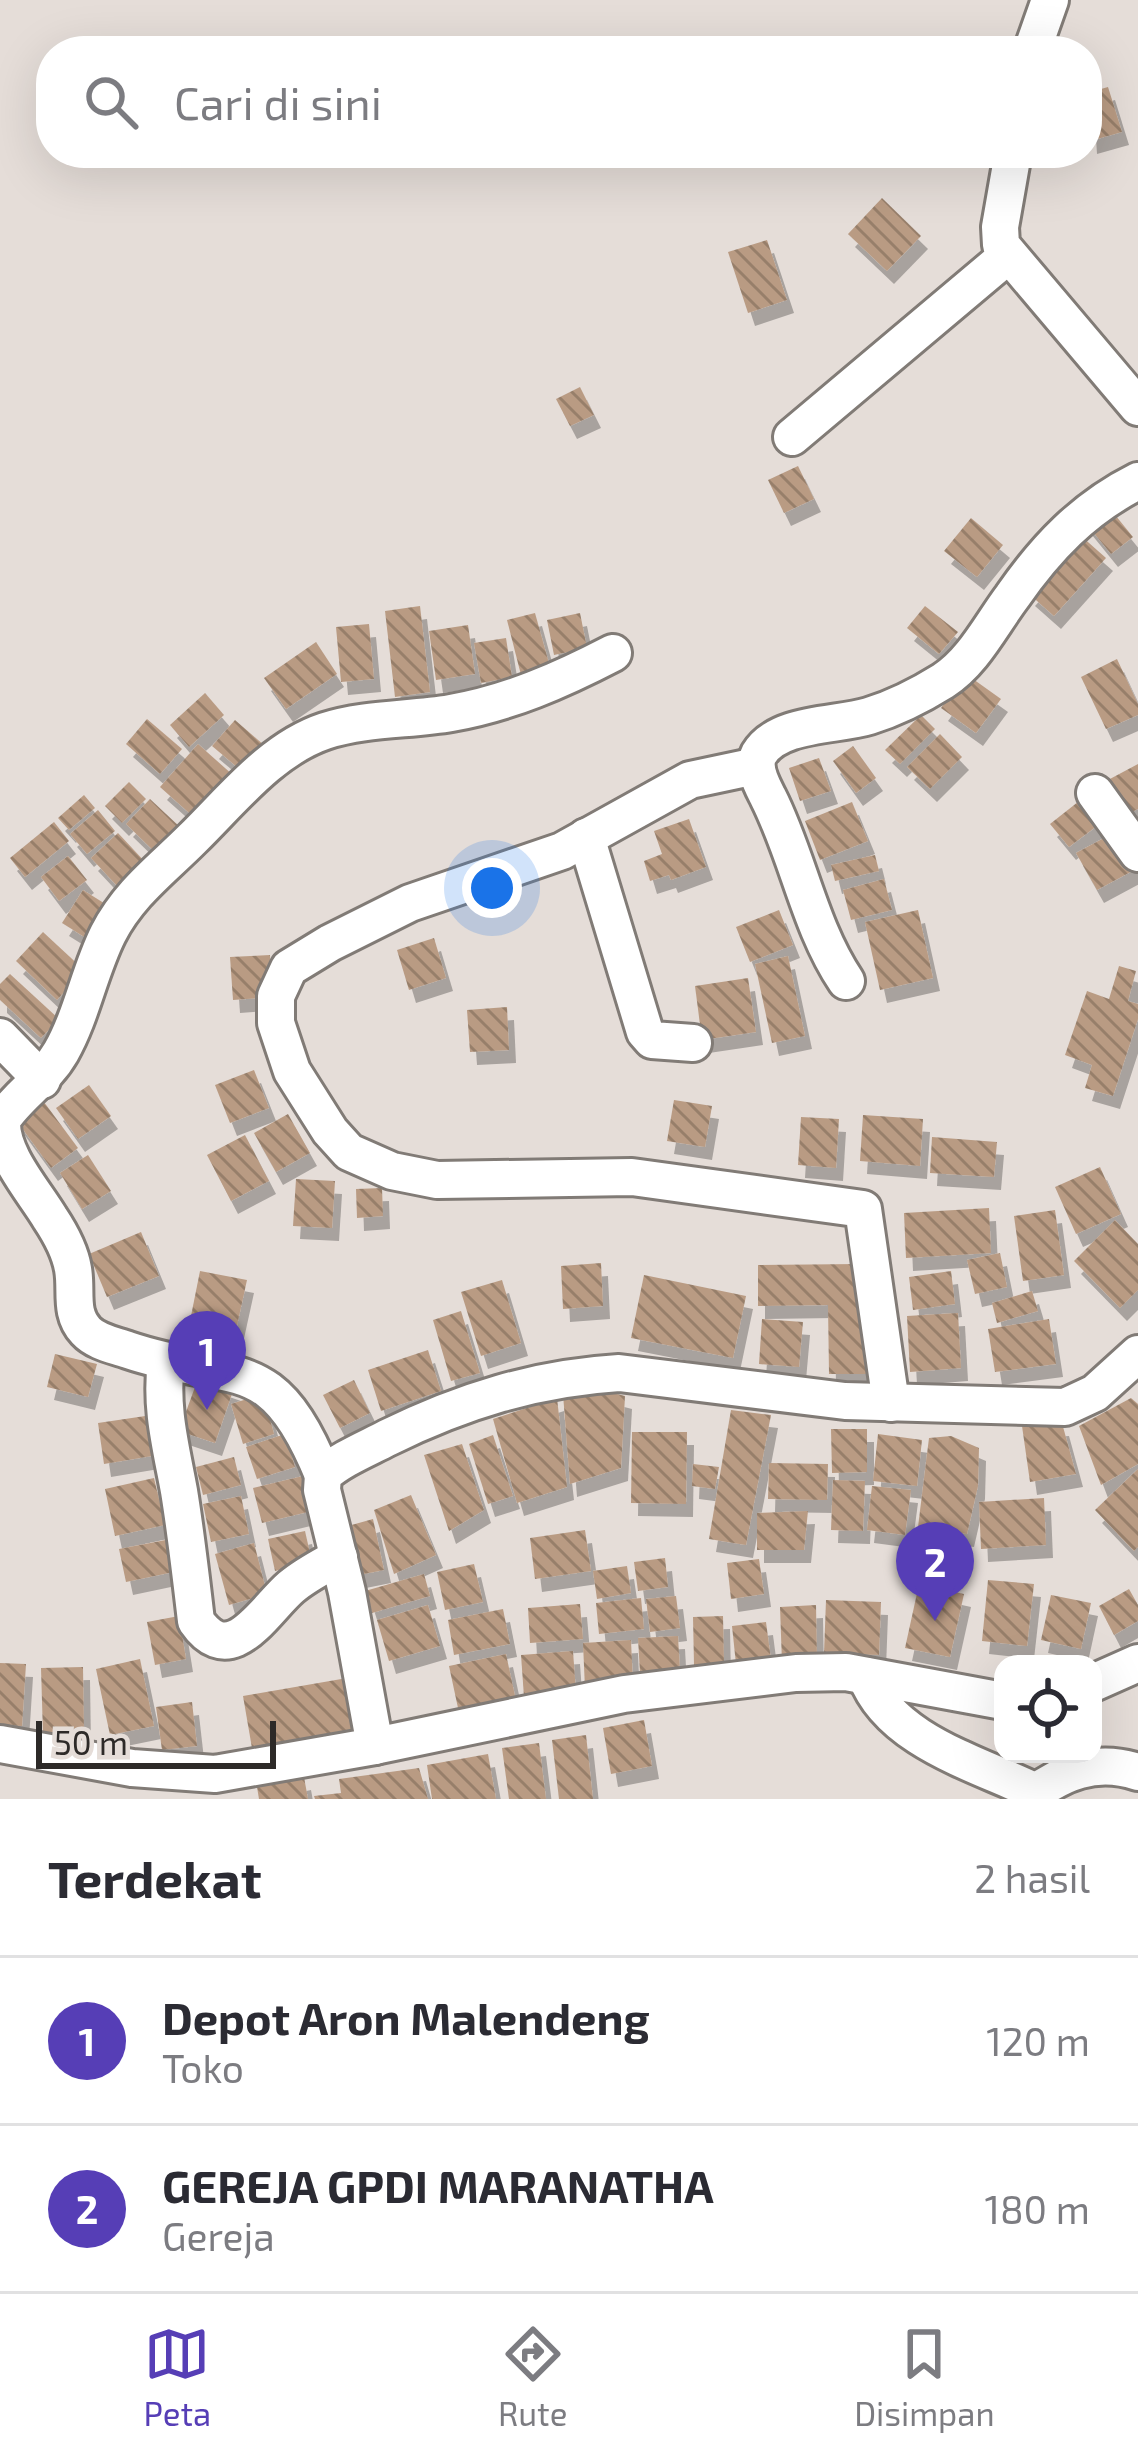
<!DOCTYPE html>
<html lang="id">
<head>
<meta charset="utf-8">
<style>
  body { margin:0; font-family:"Exo 2",sans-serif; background:#f7f7f7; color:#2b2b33 }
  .controls { position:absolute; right:36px; bottom:36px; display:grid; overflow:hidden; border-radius:24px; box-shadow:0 12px 48px #0002 }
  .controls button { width:108px; height:108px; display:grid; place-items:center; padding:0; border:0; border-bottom:3px solid #e1e1e2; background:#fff; color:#2b2b33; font:60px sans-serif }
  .scale { position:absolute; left:36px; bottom:30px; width:240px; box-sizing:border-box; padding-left:12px; border:6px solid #2d2a28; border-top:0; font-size:33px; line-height:42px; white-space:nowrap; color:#2d2a28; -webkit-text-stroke:9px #e5ddd8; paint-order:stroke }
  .you { position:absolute; left:492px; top:888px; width:42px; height:42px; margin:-30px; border:9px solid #fff; border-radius:50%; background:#1a73e8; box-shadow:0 0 0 18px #1a73e833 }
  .badge { display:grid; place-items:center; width:78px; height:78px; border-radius:50%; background:#563eb6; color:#fff; font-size:39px; font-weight:700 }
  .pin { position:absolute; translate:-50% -99px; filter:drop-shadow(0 3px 6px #0008) }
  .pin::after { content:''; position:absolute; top:63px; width:42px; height:36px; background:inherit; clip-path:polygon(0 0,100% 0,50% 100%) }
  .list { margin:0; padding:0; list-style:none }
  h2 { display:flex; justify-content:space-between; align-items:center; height:156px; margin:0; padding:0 48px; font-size:51px }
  h2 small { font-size:39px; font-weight:400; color:#7c7c81 }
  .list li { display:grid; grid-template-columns:78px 1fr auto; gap:36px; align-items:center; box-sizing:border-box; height:168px; padding:0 48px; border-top:3px solid #e1e1e2 }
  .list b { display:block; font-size:45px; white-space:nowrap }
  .list p { margin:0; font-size:39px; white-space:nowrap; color:#7c7c81 }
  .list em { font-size:39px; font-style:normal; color:#7c7c81 }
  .icon { flex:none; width:66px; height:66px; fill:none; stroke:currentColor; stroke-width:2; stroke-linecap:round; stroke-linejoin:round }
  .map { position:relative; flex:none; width:1138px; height:1799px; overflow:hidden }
  .search { position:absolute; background:#fff; box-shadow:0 12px 48px #0002; left:36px; right:36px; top:36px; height:132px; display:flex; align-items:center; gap:30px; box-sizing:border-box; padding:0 42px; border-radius:48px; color:#7c7c81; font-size:45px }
  .sheet { height:492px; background:#fff }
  nav { display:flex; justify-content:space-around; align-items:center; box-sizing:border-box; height:168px; border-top:3px solid #e1e1e2; background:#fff; font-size:33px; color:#7c7c81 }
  nav a { display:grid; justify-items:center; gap:6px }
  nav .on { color:#563eb6 }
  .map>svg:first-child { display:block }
  .building { fill:url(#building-back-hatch); filter:url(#shadow) }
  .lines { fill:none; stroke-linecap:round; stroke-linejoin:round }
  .minor-casing { stroke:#817b76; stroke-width:42 }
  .minor { stroke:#fff; stroke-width:36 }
</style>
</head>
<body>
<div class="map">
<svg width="1138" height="1799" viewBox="0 0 1138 1799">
  <defs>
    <pattern id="building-back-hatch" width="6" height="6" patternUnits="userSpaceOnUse" patternTransform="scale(3)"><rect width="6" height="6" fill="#b99b83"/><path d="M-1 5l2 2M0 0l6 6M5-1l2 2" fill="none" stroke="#977f6b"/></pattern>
    <filter id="shadow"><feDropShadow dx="7" dy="13" stdDeviation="0" flood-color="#0004"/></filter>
  </defs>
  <rect width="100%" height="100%" fill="#e5ddd8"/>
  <!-- building -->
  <g class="building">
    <path d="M1108,87L1122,132L1090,141L1087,93Z"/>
    <path d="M882,198L921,236L887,271L848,234Z"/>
    <path d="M767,240L787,300L748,313L728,252Z"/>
    <path d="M580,387L594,415L570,426L556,399Z"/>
    <path d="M798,466L814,499L784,513L768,480Z"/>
    <path d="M1107,505L1133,537L1111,554L1085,522Z"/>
    <path d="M971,518L1003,545L977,577L944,551Z"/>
    <path d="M1080,535L1106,558L1054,616L1028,593Z"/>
    <path d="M420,606L430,692L395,697L385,611Z"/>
    <path d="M925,606L958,632L939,654L907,628Z"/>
    <path d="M535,613L550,667L521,675L507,620Z"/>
    <path d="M580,613L587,648L554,655L547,620Z"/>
    <path d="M369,624L374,679L341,682L336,627Z"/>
    <path d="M468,625L475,674L436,680L429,631Z"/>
    <path d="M506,638L512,677L481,683L474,643Z"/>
    <path d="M316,642L337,674L286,709L264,678Z"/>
    <path d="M1117,659L1138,704V715L1106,729L1081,677Z"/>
    <path d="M966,674L1001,699L976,733L941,708Z"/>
    <path d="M205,693L224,715L189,747L170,725Z"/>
    <path d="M921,715L935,729L900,764L885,750Z"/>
    <path d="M147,719L182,749L160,774L126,744Z"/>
    <path d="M235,720L265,746L243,772L212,746Z"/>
    <path d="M940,734L962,757L930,789L907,767Z"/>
    <path d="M198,744L234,776L196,819L160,787Z"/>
    <path d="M853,746L876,778L856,793L833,761Z"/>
    <path d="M819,758L831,791L800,801L789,768Z"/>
    <path d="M1138,764V809L1126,815L1108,780Z"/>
    <path d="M129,782L146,799L122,823L105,806Z"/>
    <path d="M84,795L95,808L69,830L58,818Z"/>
    <path d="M1083,798L1102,822L1069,847L1050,824Z"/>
    <path d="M150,799L181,828L157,854L126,824Z"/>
    <path d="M852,802L868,841L820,860L805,821Z"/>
    <path d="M98,810L115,831L87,854L70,834Z"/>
    <path d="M689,819L706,867L671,880L669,875L650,881L644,861L662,854L654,831Z"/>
    <path d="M54,822L69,841L25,877L10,858Z"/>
    <path d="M1119,830L1138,868L1097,890L1076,853Z"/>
    <path d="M118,833L147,864L120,889L91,858Z"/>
    <path d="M875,855L879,871L835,881L831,865Z"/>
    <path d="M68,856L87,880L59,901L41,877Z"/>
    <path d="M884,879L892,910L851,920L843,890Z"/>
    <path d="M83,890L115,910L94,943L62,923Z"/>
    <path d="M779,910L793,945L750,962L736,927Z"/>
    <path d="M918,910L933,978L880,990L865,922Z"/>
    <path d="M43,932L84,970L57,1000L16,961Z"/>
    <path d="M434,938L446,978L409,990L397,950Z"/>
    <path d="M270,955L272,997L233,1000L230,957Z"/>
    <path d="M788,956L805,1036L772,1043L755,964Z"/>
    <path d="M1119,966L1136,971L1128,1001L1138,1004V1019L1113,1096L1085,1088L1092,1065L1065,1055L1087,991L1109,999Z"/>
    <path d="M10,974L59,1019L41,1038L0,1000V984Z"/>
    <path d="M748,978L756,1032L702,1040L695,986Z"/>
    <path d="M507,1007L509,1050L470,1052L467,1010Z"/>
    <path d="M254,1070L269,1108L230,1123L215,1085Z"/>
    <path d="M89,1085L111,1116L78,1139L56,1108Z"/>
    <path d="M41,1098L78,1148L51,1168L14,1117Z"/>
    <path d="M674,1100L712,1106L705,1147L667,1141Z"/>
    <path d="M288,1114L310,1153L276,1172L254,1133Z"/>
    <path d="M863,1115L923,1119L920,1166L860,1161Z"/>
    <path d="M801,1117L839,1119L836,1168L798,1165Z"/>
    <path d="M245,1135L269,1181L231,1201L207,1155Z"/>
    <path d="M932,1137L997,1142L994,1177L930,1173Z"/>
    <path d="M88,1155L111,1191L82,1209L60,1173Z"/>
    <path d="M1100,1167L1121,1214L1076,1234L1055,1187Z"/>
    <path d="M296,1179L335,1181L332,1228L293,1226Z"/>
    <path d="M382,1188L383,1216L357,1218L356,1189Z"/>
    <path d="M989,1208L991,1253L906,1258L904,1213Z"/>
    <path d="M1055,1210L1064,1275L1023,1281L1014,1216Z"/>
    <path d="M1115,1220L1138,1244V1290L1120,1308L1074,1261Z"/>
    <path d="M141,1232L159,1276L107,1297L89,1254Z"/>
    <path d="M1000,1253L1007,1287L975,1294L967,1260Z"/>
    <path d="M601,1263L603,1306L563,1309L561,1266Z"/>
    <path d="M859,1264L869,1374H829L828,1305L758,1306V1265Z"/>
    <path d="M200,1271L247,1280L236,1330L190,1321Z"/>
    <path d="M951,1271L955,1304L913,1310L909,1277Z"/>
    <path d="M644,1275L746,1296L733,1358L631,1338Z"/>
    <path d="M502,1280L521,1343L481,1356L461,1292Z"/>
    <path d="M1032,1291L1038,1311L997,1323L992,1303Z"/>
    <path d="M461,1311L480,1373L451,1381L433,1320Z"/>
    <path d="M958,1313L961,1368L910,1372L907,1316Z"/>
    <path d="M762,1319L803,1322L799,1367L759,1364Z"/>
    <path d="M1049,1319L1056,1364L995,1372L988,1329Z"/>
    <path d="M428,1350L441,1391L381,1411L368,1370Z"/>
    <path d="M55,1354L97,1364L88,1397L47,1387Z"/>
    <path d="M199,1376L234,1388L215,1443L179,1431Z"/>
    <path d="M354,1380L370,1413L340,1428L323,1395Z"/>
    <path d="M594,1388L625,1396L621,1468L570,1484L563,1394Z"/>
    <path d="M263,1394L274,1434L243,1444L231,1404Z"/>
    <path d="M557,1398L567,1487L517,1503L493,1419Z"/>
    <path d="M1131,1398L1138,1404V1464L1101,1485L1079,1426Z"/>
    <path d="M731,1410L771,1415L746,1545L709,1539Z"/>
    <path d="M152,1415L158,1455L104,1464L98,1423Z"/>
    <path d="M1062,1423L1076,1474L1030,1482L1022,1426Z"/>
    <path d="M831,1429H867V1472L832,1473Z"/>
    <path d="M632,1432H687L686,1504L631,1503Z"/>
    <path d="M285,1434L295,1467L257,1479L246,1447Z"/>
    <path d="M878,1434L922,1440L917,1486L873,1481Z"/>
    <path d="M493,1435L513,1496L488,1504L469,1444Z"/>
    <path d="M951,1436L979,1448L978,1486L967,1534L918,1527L929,1438Z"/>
    <path d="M462,1444L484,1510L449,1531L424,1455Z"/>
    <path d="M234,1457L241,1485L203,1495L196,1467Z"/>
    <path d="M769,1463L828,1464L827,1500L768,1499Z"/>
    <path d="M693,1464L719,1467L715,1489L692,1486Z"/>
    <path d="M1138,1469V1547L1134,1551L1095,1510Z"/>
    <path d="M303,1476L312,1511L262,1523L253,1488Z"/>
    <path d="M154,1478L165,1525L115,1536L105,1489Z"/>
    <path d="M833,1480L865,1481L863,1531L831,1530Z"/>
    <path d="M872,1486L911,1490L905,1535L867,1530Z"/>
    <path d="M411,1495L436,1555L394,1574L374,1510Z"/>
    <path d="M241,1496L249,1534L211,1542L203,1504Z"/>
    <path d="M1044,1498L1046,1545L981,1549L979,1502Z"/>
    <path d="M808,1511L804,1550H757V1513Z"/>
    <path d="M373,1519L384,1570L359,1575L348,1526Z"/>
    <path d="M585,1530L591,1571L535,1579L530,1538Z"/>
    <path d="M305,1531L312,1562L275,1571L268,1539Z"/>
    <path d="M176,1538L183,1570L126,1582L119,1549Z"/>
    <path d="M254,1543L267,1594L229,1605L215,1554Z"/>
    <path d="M665,1558L668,1587L638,1591L634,1562Z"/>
    <path d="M759,1559L764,1594L731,1599L727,1563Z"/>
    <path d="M474,1564L483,1602L445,1610L437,1572Z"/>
    <path d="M627,1566L631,1593L597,1599L593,1571Z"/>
    <path d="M424,1574L430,1596L372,1613L365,1591Z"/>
    <path d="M988,1580L1034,1584L1027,1646L982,1641Z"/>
    <path d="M919,1584L964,1594L950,1657L905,1648Z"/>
    <path d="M1129,1589L1138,1605V1621L1114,1635L1099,1606Z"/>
    <path d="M1051,1595L1091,1603L1081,1649L1041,1640Z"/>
    <path d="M676,1596L680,1628L650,1632L646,1599Z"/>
    <path d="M641,1598L644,1629L599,1634L596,1603Z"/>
    <path d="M826,1600L881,1602L879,1655L824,1653Z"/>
    <path d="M580,1604L583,1639L530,1643L528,1608Z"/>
    <path d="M428,1605L440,1646L389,1661L377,1620Z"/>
    <path d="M816,1605L817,1661L782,1663L780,1607Z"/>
    <path d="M503,1609L510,1644L454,1655L448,1620Z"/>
    <path d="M179,1616L186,1659L155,1665L147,1622Z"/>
    <path d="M723,1616L724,1664L694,1665L693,1617Z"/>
    <path d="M766,1622L771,1660L736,1664L732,1626Z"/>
    <path d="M678,1636L680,1672L640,1674L638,1638Z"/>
    <path d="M631,1640L633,1686L585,1689L583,1643Z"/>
    <path d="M573,1651L576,1693L524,1697L521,1655Z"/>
    <path d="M506,1654L515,1696L458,1708L449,1666Z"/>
    <path d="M140,1659L154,1726L110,1735L96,1669Z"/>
    <path d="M0,1663L26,1664L22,1726L0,1725Z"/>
    <path d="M83,1667L84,1733L43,1735L41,1668Z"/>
    <path d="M353,1677L362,1735L253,1754L243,1696Z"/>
    <path d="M192,1702L197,1746L162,1750L156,1707Z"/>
    <path d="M644,1720L652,1766L611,1774L603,1728Z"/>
    <path d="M586,1735L593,1799H559L552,1740Z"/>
    <path d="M539,1743L546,1799H509L502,1748Z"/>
    <path d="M488,1754L496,1799H432L427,1765Z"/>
    <path d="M419,1768L428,1799H315L314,1796L341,1793L339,1779Z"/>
    <path d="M304,1777L308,1799H259L257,1787Z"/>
  </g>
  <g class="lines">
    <!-- minor casing -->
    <g class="minor-casing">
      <g id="minor">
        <path d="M1032,51L1050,0"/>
        <path d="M1013,153L1000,227L1001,245L1138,407"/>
        <path d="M792,437L1007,256"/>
        <path d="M756,766L690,780L562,851L410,903L330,943L289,968L276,996V1023L292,1071L330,1131L349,1152L392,1171L437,1180L632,1177L863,1209L891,1403"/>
        <path d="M1095,793L1138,853"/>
        <path d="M586,837L645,1032L652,1040L693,1043"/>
        <path d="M846,981C809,926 798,856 768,797C762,785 752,768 759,754C778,722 837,726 869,716C895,708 919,696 943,681C973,662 991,625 1012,597C1046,548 1084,508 1138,481"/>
        <path d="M0,1037L42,1080"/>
        <path d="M166,1362C160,1408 171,1447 179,1491C186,1534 191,1578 196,1621C231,1672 264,1610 291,1587C305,1575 323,1566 339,1557"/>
        <path d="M323,1475C271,1347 234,1386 128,1350C114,1345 96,1342 86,1331C69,1313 77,1291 73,1269C70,1251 60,1233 50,1218C34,1191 0,1154 2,1120C18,1095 45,1080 61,1052C82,1015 89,972 108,934C129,893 161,870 192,839C231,801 271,749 325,731C365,718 411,720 451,713C509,703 561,680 613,653"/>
        <path d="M866,1676C890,1741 979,1764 1036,1792"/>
        <path d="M1093,1683L1138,1663"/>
        <path d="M0,1744L132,1768L215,1774L375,1746L624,1694L796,1673L846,1672L1003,1701"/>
        <path d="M375,1746L347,1592L322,1490L323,1475C341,1459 366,1449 387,1438C462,1401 536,1378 619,1373L845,1401L1065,1407L1095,1393L1138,1354"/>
        <path d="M1027,1799C1061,1772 1096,1758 1138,1772"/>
      </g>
    </g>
    <!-- minor -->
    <use href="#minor" class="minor"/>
  </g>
</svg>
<div class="controls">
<button><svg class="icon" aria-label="locate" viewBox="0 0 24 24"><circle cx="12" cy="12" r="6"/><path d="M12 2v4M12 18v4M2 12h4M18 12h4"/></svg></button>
</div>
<div class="scale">50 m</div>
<div class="you"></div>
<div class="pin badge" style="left:207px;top:1410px">1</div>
<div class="pin badge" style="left:935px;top:1621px">2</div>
<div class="search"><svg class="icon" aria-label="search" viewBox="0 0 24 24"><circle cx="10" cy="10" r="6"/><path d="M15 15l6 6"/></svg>Cari di sini</div>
</div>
<section class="sheet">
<h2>Terdekat<small>2 hasil</small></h2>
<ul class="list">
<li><span class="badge">1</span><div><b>Depot Aron Malendeng</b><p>Toko</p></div><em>120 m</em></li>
<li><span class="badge">2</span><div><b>GEREJA GPDI MARANATHA</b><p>Gereja</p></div><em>180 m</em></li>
</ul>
</section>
<nav>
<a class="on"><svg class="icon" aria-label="map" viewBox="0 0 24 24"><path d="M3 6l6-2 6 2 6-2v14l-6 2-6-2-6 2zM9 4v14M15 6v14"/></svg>Peta</a>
<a><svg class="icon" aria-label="directions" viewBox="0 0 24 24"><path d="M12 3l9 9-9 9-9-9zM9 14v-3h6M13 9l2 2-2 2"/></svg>Rute</a>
<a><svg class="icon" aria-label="saved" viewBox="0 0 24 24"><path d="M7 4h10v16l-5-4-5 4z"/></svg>Disimpan</a>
</nav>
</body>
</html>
